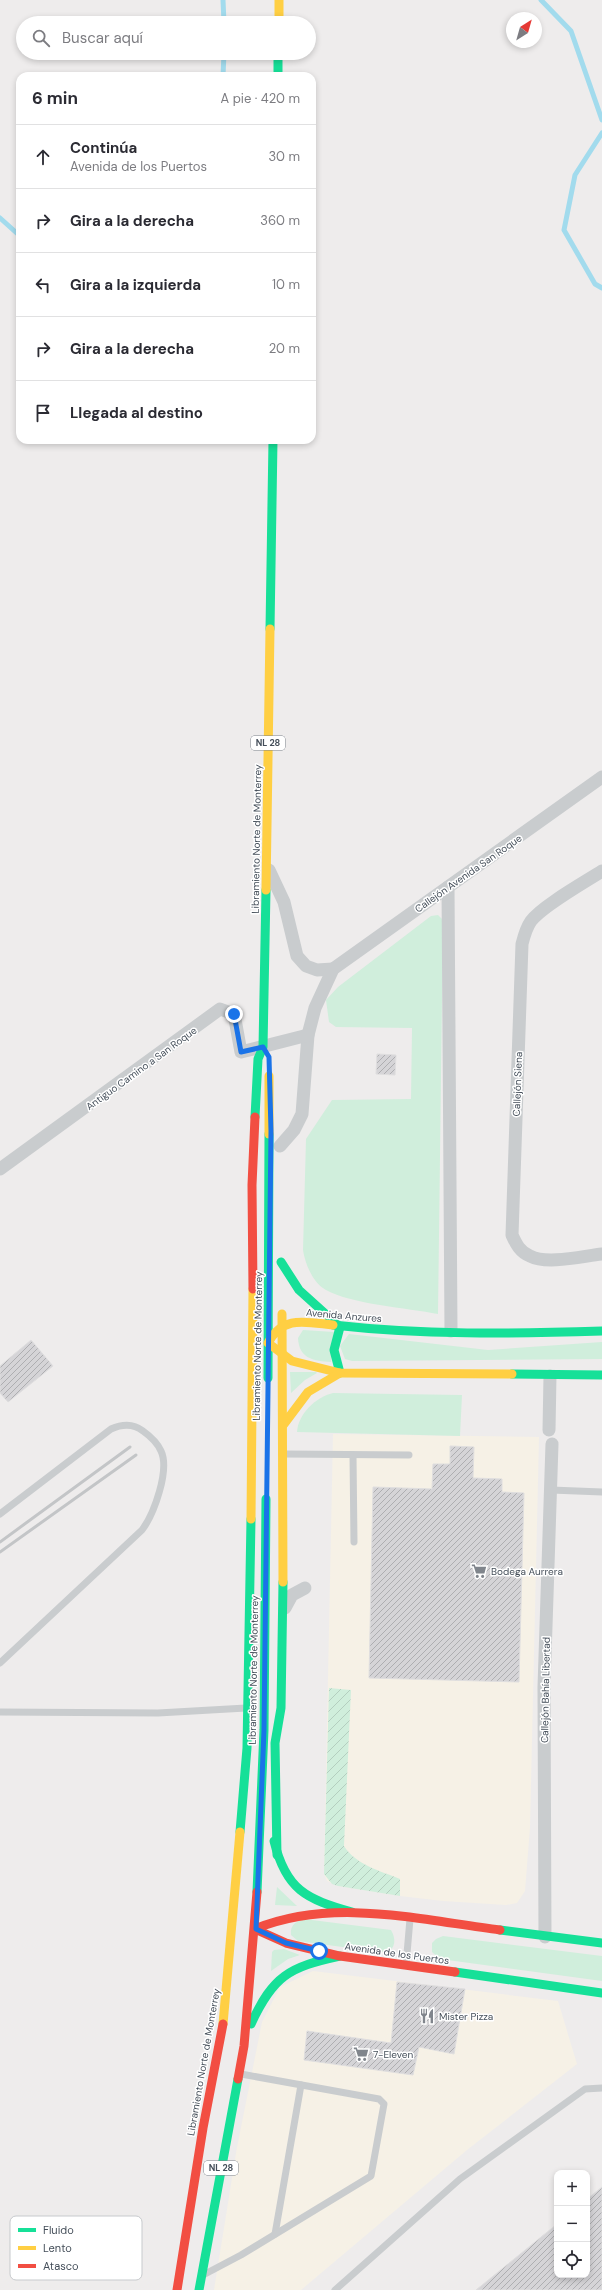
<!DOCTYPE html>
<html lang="es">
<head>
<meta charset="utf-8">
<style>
  body { margin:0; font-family:"DM Sans",sans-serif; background:#f7f7f7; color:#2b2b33 }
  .controls { position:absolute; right:12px; bottom:12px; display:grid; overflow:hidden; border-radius:8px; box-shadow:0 2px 6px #0003 }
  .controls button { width:36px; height:36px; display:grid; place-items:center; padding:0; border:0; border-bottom:1px solid #e1e1e2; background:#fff; color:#2b2b33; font:20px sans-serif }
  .compass { position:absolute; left:506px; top:12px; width:36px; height:36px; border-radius:50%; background:#fff; box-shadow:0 2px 6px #0003; rotate:37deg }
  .stop { position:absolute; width:12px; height:12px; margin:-9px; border:3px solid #1a73e8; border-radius:50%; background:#fff }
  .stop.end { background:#1a73e8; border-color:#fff; box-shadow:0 1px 4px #0008 }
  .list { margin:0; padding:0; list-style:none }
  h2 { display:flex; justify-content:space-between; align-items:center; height:52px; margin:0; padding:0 16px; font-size:17px }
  h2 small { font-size:13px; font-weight:400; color:#7c7c81 }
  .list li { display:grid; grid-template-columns:26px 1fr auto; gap:12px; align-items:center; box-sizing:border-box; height:64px; padding:0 16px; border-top:1px solid #e1e1e2 }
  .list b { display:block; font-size:15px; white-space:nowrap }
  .list p { margin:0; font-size:13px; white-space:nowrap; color:#7c7c81 }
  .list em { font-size:13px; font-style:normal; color:#7c7c81 }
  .icon { flex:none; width:22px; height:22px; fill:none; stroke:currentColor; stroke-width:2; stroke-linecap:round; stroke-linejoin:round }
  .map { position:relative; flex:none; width:602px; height:2290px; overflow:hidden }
  .search { position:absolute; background:#fff; box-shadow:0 2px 6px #0003; left:16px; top:16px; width:300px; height:44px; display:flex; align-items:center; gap:10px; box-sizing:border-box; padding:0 14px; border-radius:22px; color:#7c7c81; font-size:15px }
  .panel { position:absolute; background:#fff; box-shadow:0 2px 6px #0003; left:16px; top:72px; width:300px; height:372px; border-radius:12px }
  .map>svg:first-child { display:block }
  .commercial { fill:#f6f1e6 }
  .grass { fill:#d0eedc }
  .garden { fill:url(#garden-furrows) }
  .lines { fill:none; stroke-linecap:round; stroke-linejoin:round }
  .stream { stroke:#a2dbed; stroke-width:5 }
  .building { fill:url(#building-hatch); stroke:#dfdedf }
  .lane { stroke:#c9ccce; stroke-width:7 }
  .street { stroke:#c9ccce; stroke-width:13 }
  .fast { stroke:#16e098; stroke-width:9 }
  .slow { stroke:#ffcf43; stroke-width:9 }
  .jam { stroke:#f24e42; stroke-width:9 }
  .rail { stroke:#c3c5c7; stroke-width:3 }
  .route { stroke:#1a73e8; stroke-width:5 }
  .labels { text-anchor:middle; stroke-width:3; stroke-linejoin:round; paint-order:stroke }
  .shield { fill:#fff; stroke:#7c838b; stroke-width:1 }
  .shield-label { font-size:9px; font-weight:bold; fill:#444e59 }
  .street-label { font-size:10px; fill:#444e59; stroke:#fff }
  .poi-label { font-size:10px; fill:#444e59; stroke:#fff; text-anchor:start }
  .key { fill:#fff; stroke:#c7cacd; stroke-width:1 }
  .key-label { font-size:11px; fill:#444e59 }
</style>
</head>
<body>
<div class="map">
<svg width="602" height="2290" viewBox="0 0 602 2290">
  <defs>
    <pattern id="garden-furrows" width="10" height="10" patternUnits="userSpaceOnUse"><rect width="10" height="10" fill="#d0eedc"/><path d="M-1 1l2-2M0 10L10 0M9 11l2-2" fill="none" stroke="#b4cebf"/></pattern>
    <pattern id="building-hatch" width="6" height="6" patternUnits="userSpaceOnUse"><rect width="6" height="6" fill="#d5d4d7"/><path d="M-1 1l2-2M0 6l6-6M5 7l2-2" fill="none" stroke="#aeaeb1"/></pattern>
  </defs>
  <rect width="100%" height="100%" fill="#eeecec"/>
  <!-- commercial -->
  <g class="commercial">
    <path d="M333,1434L539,1437L530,1827L525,1891L517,1903L506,1905L443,1901L400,1896L338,1886L327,1881L324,1874Z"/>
    <path d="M313,1971L558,2001L577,2064L467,2150L301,2290H214L237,2147L262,2022L280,1987Z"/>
  </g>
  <!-- grass -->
  <g class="grass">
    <path d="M438,915L443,920L438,1314C407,1308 351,1304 326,1290C313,1283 305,1264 303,1250L306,1139L332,1100L411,1099L412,1028L336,1027L329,1022L326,1000L338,987L431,916Z"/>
    <path d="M303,1330L334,1332L331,1362C314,1361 299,1359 298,1338Z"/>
    <path d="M349,1334L488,1350L602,1342V1359L352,1361L345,1359L340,1346Z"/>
    <path d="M290,1372H316L317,1373L305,1380L291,1393Z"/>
    <path d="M333,1393L462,1395L460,1436L297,1432C298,1414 316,1397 333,1393Z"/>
    <path d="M277,1887L297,1906L275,1905Z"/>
    <path d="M304,1919L391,1930C396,1939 396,1947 387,1953L298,1941L291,1935C290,1924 296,1922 304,1919Z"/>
    <path d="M443,1936L602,1956V1981L440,1959L432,1952V1943L436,1939Z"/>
    <path d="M284,1949L300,1955L288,1959L271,1971L272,1952L274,1950Z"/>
  </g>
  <!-- garden -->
  <path class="garden" d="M329,1688L351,1690L344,1846C356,1865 381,1871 400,1879V1896L338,1886L332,1884L324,1874Z"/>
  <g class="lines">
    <!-- stream -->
    <g class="stream">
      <path d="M223,0L224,23"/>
      <path d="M541,0L571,31L602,120"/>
      <path d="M223,76L224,53"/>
      <path d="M602,133L575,175L564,230L595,284L602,288"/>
      <path d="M0,218L20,236"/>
    </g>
  </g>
  <!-- building -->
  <g class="building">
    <path d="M377,1054L396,1055L395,1075L376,1074Z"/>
    <path d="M31,1340L53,1366L8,1402L0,1393V1366Z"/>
    <path d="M450,1446L474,1447L473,1478L502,1479V1492L524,1493L519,1682L369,1678L373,1487L432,1489L433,1464H450Z"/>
    <path d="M397,1982L465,1989L454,2054L419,2047L413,2075L304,2060L307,2031L391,2043Z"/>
    <path d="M602,2187V2290H476L557,2224V2275H587V2199Z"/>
  </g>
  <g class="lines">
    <!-- lane -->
    <g class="lane">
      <path d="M284,1454L409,1455"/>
      <path d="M353,1455L354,1542"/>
      <path d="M551,1490L602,1492"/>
      <path d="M0,1514L111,1429C122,1424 133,1423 143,1431C150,1436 157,1442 161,1451C170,1470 154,1514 142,1530L0,1663"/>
      <path d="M0,1712L158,1713L246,1708"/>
      <path d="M406,1965L410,1919"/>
      <path d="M275,2234L301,2085"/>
      <path d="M205,2274L241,2255L371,2176L384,2104L379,2099L241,2074"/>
      <path d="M335,2290L460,2179L585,2089L602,2088"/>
    </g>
    <!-- street -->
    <g class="street">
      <path d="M269,870L284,902L297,956L306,966L317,970L333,969"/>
      <path d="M602,871C585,882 542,906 531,921C526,928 524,936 522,944L512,1235C516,1244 520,1252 530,1256C547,1265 583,1256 602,1254"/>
      <path d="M448,887L451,1331"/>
      <path d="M280,1146L294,1130L302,1114L308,1035L315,1008L333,969L602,777"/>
      <path d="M0,1169L220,1009L234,1014L241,1052L308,1035"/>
      <path d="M549,1430L550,1376"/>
      <path d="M285,1608L292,1595L305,1588"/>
      <path d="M545,1937L544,1687L552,1444"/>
    </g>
    <!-- fast -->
    <g class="fast">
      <path d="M278,53V76"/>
      <path d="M270,629L273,440"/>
      <path d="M255,1117L258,1059L263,1047L266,890"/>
      <path d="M281,1262L299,1290L340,1327"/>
      <path d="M333,1325C422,1335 512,1334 602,1331"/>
      <path d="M340,1327L334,1350L340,1373"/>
      <path d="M512,1374L602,1375"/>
      <path d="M268,1378L269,1134"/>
      <path d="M240,1832L247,1748L251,1519"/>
      <path d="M274,1841C286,1890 306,1899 352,1912"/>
      <path d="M277,1855L275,1743L281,1708L283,1582"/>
      <path d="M257,1892L264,1730L266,1499"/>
      <path d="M500,1930L602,1943"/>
      <path d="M455,1972L602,1993"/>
      <path d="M251,2024C273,1976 289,1967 340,1956"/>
      <path d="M199,2290L238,2079"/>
    </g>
    <!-- slow -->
    <g class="slow">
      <path d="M279,0V23"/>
      <path d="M266,890L270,629"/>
      <path d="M269,1076V1134"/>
      <path d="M282,1314L283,1582"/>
      <path d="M333,1325C305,1322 283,1315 268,1343L292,1361L340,1373L512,1374"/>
      <path d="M284,1424L308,1392L340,1373"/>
      <path d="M251,1519L253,1289"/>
      <path d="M223,2024L240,1832"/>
    </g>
    <!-- jam -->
    <g class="jam">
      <path d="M253,1289L252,1185L255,1117"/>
      <path d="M255,1929L286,1943L340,1956L455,1972"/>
      <path d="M255,1929C333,1897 420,1920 500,1930"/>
      <path d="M238,2079L244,2046L257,1892"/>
      <path d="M177,2290L203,2128L223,2024"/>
    </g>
    <!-- rail -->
    <g class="rail">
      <path d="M0,1542L130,1447"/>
      <path d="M0,1552L136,1455"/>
    </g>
  </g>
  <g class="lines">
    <!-- route -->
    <path class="route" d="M234,1014L241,1052L263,1047L269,1057L271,1131L264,1730L256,1929L286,1943L319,1951"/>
  </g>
  <!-- icons -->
  <defs>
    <g id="supermarket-bare" transform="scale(1.2)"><path d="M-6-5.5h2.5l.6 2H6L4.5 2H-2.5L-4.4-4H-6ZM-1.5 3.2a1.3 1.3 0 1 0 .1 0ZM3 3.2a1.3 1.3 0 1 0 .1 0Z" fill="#80858c" stroke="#fff" stroke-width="2.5" paint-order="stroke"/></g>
    <g id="restaurant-bare" transform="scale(1.2)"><path d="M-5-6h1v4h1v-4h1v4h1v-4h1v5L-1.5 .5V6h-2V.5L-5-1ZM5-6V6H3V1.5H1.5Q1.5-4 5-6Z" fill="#80858c" stroke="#fff" stroke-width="2.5" paint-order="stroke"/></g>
  </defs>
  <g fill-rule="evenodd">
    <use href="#supermarket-bare" x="479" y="1571"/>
    <use href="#restaurant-bare" x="427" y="2016"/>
    <use href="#supermarket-bare" x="361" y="2054"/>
  </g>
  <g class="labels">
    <!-- shield labels -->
    <g class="shield">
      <rect x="251" y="736" width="34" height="14" rx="3"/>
      <rect x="204" y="2161" width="34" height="14" rx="3"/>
    </g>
    <g class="shield-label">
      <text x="268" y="746">NL 28</text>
      <text x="221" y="2171">NL 28</text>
    </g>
    <!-- street labels -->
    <g class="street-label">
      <text transform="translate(256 839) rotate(-89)" y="4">Libramiento Norte de Monterrey</text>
      <text transform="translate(468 873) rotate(-35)" y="4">Callejón Avenida San Roque</text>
      <text transform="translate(141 1068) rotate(-36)" y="4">Antiguo Camino a San Roque</text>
      <text transform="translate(517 1084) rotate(-88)" y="4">Callejón Siena</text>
      <text transform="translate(344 1315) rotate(5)" y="4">Avenida Anzures</text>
      <text transform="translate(257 1346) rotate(-89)" y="4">Libramiento Norte de Monterrey</text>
      <text transform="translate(253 1670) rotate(-89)" y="4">Libramiento Norte de Monterrey</text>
      <text transform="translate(545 1690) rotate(-89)" y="4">Callejón Bahía Libertad</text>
      <text transform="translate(397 1953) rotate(8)" y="4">Avenida de los Puertos</text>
      <text transform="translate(203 2062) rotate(-80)" y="4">Libramiento Norte de Monterrey</text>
    </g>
    <!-- poi labels -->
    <g class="poi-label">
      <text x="491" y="1575">Bodega Aurrera</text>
      <text x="439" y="2020">Mister Pizza</text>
      <text x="373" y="2058">7-Eleven</text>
    </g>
  </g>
  <!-- legend -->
  <rect x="10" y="2216" width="132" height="64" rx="6" class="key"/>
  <rect x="18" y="2228" width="18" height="4" fill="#16e098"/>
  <rect x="18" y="2246" width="18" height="4" fill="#ffcf43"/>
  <rect x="18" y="2264" width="18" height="4" fill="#f24e42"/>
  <g class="key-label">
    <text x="43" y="2234">Fluido</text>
    <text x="43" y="2252">Lento</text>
    <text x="43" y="2270">Atasco</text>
  </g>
</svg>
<div class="controls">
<button>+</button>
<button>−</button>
<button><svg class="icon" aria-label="locate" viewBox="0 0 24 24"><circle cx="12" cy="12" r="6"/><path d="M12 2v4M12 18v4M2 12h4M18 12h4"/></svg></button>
</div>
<svg class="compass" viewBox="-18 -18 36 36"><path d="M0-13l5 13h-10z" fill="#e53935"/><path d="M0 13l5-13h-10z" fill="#7c7c81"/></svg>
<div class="stop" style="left:319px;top:1951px"></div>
<div class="stop end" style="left:234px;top:1014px"></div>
<div class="search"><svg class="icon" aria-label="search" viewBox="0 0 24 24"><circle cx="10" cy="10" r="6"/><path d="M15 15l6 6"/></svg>Buscar aquí</div>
<section class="panel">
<h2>6 min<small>A pie · 420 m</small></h2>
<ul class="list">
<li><svg class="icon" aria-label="ahead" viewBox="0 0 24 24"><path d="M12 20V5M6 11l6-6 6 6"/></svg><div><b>Continúa</b><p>Avenida de los Puertos</p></div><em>30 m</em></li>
<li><svg class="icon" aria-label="right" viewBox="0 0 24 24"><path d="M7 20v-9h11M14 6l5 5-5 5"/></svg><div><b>Gira a la derecha</b></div><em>360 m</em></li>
<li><svg class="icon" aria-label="left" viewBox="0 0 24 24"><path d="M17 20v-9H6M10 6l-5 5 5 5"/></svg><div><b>Gira a la izquierda</b></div><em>10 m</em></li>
<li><svg class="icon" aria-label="right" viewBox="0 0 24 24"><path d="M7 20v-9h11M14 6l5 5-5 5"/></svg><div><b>Gira a la derecha</b></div><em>20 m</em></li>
<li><svg class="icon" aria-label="arrive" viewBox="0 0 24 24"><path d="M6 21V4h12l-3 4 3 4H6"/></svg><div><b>Llegada al destino</b></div></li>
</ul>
</section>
</div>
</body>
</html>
